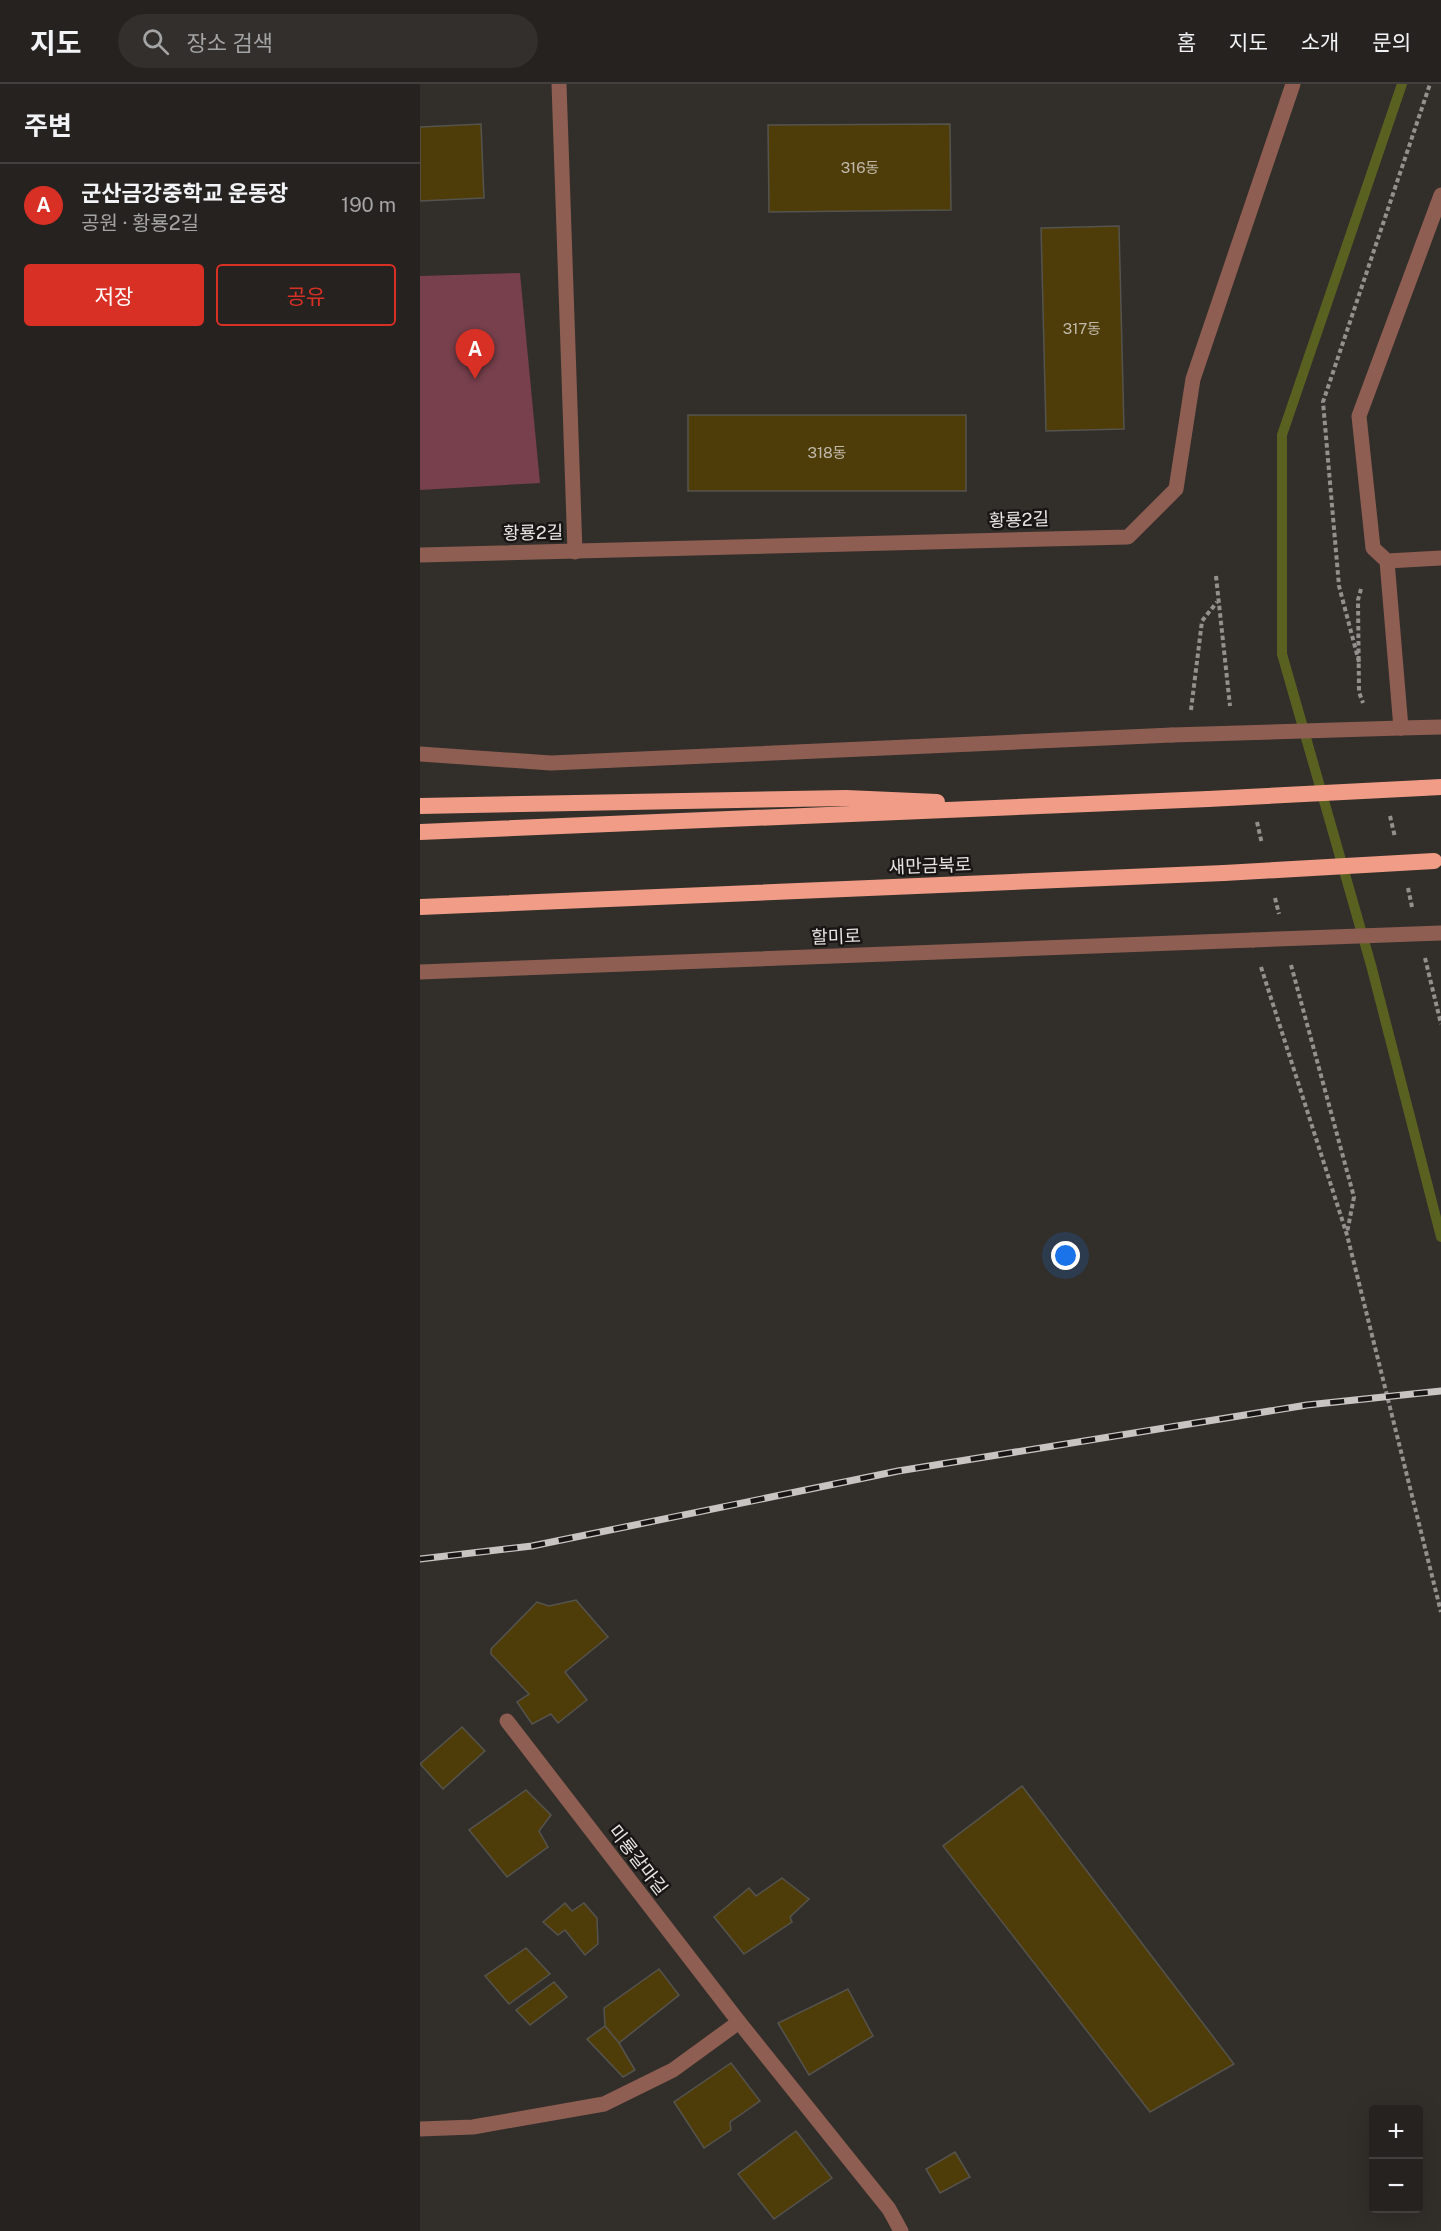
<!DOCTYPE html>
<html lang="ko">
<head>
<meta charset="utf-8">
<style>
  body { margin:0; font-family:"Public Sans","Noto Sans KR",sans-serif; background:#322f2d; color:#f1f3f6 }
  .controls { position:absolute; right:18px; bottom:18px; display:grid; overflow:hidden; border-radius:6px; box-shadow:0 6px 24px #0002 }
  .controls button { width:54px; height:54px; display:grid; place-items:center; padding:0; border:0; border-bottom:2px solid #423f3e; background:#262220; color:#f1f3f6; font:30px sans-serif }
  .you { position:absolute; left:646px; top:1172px; width:21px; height:21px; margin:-15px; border:4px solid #fff; border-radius:50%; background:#1a73e8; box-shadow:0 0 0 9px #1a73e833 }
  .badge { display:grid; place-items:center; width:39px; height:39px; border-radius:50%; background:#d93025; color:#fff; font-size:20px; font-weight:700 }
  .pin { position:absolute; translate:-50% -50px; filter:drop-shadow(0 2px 3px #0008) }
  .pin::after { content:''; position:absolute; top:32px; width:21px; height:18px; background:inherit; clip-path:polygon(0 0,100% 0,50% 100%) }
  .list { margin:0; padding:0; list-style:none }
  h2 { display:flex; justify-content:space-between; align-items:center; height:78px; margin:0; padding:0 24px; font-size:26px }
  h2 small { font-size:20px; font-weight:400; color:#a4a4a5 }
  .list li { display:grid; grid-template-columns:39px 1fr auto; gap:18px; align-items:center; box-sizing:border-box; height:84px; padding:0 24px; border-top:2px solid #423f3e }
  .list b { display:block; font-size:22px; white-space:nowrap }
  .list p { margin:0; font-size:20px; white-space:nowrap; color:#a4a4a5 }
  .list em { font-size:20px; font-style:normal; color:#a4a4a5 }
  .actions { display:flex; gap:12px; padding:18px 24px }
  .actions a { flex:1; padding:14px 0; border:2px solid #d93025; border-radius:6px; text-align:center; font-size:21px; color:#d93025 }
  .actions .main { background:#d93025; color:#fff }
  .icon { flex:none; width:33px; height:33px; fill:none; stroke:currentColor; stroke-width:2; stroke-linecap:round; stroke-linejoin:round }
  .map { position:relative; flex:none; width:1021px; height:2147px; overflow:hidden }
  header { display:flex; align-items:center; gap:36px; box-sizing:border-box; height:84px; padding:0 30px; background:#262220; border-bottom:2px solid #423f3e }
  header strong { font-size:28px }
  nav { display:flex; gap:33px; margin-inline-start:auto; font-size:21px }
  .search { width:420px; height:54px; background:#322f2d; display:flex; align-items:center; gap:15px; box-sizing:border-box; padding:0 21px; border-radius:33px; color:#a4a4a5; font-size:22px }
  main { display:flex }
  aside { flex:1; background:#262220 }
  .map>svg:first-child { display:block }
  .green { fill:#77404c }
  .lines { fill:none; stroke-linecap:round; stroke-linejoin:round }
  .stream { stroke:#596121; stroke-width:10 }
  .building { fill:#4f3d09; stroke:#55534e; stroke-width:1.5 }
  .path { stroke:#93908d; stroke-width:4; stroke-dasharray:4.5 3; stroke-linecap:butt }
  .service { stroke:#8e5e52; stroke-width:15 }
  .minor { stroke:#8e5e52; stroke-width:15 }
  .trunk { stroke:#f09c86; stroke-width:16 }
  .rail-casing { stroke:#c7c4c1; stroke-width:7 }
  .rail { stroke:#181615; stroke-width:4.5; stroke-dasharray:14; stroke-linecap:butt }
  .service-bridge { stroke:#8e5e52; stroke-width:15 }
  .minor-bridge { stroke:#8e5e52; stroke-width:15 }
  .trunk-bridge { stroke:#f09c86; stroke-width:16 }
  .labels { text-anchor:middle; stroke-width:5; stroke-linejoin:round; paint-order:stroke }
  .number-label { font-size:15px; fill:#c1baac }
  .street-label { font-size:18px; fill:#e7e4e2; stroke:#181615 }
</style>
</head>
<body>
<header>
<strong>지도</strong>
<div class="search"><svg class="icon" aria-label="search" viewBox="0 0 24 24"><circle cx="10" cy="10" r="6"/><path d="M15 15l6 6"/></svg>장소 검색</div>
<nav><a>홈</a><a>지도</a><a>소개</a><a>문의</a></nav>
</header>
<main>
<aside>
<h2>주변<small></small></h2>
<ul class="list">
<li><span class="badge">A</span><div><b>군산금강중학교 운동장</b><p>공원 · 황룡2길</p></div><em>190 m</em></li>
</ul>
<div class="actions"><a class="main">저장</a><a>공유</a></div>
</aside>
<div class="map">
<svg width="1021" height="2147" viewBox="0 0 1021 2147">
  <rect width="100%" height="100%" fill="#322e2a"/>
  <!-- green -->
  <path class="green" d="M100,189L120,399L0,406V192Z"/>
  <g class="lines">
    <!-- stream -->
    <path class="stream" d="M982,0L862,351V570L951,881L1021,1153"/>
  </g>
  <!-- building -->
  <g class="building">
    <path d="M61,40L64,114L0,117V43Z"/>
    <path d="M530,40L531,126L349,128L348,41Z"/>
    <path d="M699,142L704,345L626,347L621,144Z"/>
    <rect x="268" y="331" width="278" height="76"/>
    <path d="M156,1516L188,1553L145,1588L167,1616L138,1639L131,1630L112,1640L97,1618L109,1610L71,1570V1565L117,1518L129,1522Z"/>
    <path d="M42,1643L65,1667L23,1705L0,1680Z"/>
    <path d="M602,1702L814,1980L730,2028L523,1762Z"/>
    <path d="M106,1706L131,1731L119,1747L128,1763L87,1793L49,1746Z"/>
    <path d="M362,1794L389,1815L370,1833L372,1838L324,1870L294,1833L329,1804L336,1812Z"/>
    <path d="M145,1819L152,1827L164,1819L177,1834L178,1860L165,1871L145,1846L138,1851L123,1838Z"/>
    <path d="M106,1864L130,1890L89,1920L65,1892Z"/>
    <path d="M239,1885L259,1911L199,1959L185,1942L184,1924Z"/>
    <path d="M134,1898L147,1913L110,1941L96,1926Z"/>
    <path d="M428,1905L453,1952L389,1991L358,1939Z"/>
    <path d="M185,1942L199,1959L215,1986L203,1993L167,1955Z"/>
    <path d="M311,1979L340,2017L310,2038L311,2046L284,2064L254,2018Z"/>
    <path d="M376,2047L412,2094L354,2135L318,2090Z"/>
    <path d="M535,2068L550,2093L520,2109L506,2085Z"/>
  </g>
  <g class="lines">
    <!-- path -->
    <g class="path">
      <path d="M796,492L810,622"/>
      <path d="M941,505L938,516L939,608L943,619"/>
      <path d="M939,578L919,502L903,318L1010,0"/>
      <path d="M771,626L782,537L797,518"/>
      <path d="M970,732L975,753"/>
      <path d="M837,738L842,760"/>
      <path d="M988,804L992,823"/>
      <path d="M855,814L859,830"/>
      <path d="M1005,874L1021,940"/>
      <path d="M871,881L934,1113L927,1149"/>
      <path d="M841,883L927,1151L1021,1528"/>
    </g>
    <!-- service -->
    <g class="service">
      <path d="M981,644L1021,643"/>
      <path d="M0,670L131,679L752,651"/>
    </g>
    <!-- minor -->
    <g class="minor">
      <path d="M139,0L155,468"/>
      <path d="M0,471L708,453L756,405L773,295L873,0"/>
      <path d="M967,477L1021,474"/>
      <path d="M981,644L967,477L953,464L939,332L1021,111"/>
      <path d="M0,888L833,856"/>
      <path d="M87,1637L319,1938L469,2125L481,2147"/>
      <path d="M0,2045L53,2043L184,2020L253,1986L319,1938"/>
    </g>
    <!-- trunk -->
    <g class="trunk">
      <path d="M1002,704L1021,703"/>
      <path d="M0,722L426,714L517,718"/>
      <path d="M0,748L788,715"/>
      <path d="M0,823L804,789"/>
    </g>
    <!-- rail casing -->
    <g class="rail-casing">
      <path id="rail" d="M0,1475L112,1462L478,1387L887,1321L1021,1307"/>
    </g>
    <!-- rail -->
    <use href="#rail" class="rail"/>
    <!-- service-bridge -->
    <path class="service-bridge" d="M752,651L981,644"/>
    <!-- minor-bridge -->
    <path class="minor-bridge" d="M833,856L1021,849"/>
    <!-- trunk-bridge -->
    <g class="trunk-bridge">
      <path d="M788,715L1002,704"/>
      <path d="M804,789L1014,777"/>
    </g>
  </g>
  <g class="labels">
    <!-- number labels -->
    <g class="number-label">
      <text x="440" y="89">316동</text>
      <text x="662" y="250">317동</text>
      <text x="407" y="374">318동</text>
    </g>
    <!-- street labels -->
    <g class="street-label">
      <text transform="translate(599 436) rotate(-2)" y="6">황룡2길</text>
      <text transform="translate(113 449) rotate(-1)" y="6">황룡2길</text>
      <text transform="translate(510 782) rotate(-2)" y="6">새만금북로</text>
      <text transform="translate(416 853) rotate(-2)" y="6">할미로</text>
      <text transform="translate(218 1776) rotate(52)" y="6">미룡갈마길</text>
    </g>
  </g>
</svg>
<div class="controls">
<button>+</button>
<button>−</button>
</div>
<div class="you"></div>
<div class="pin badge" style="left:55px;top:295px">A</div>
</div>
</main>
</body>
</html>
